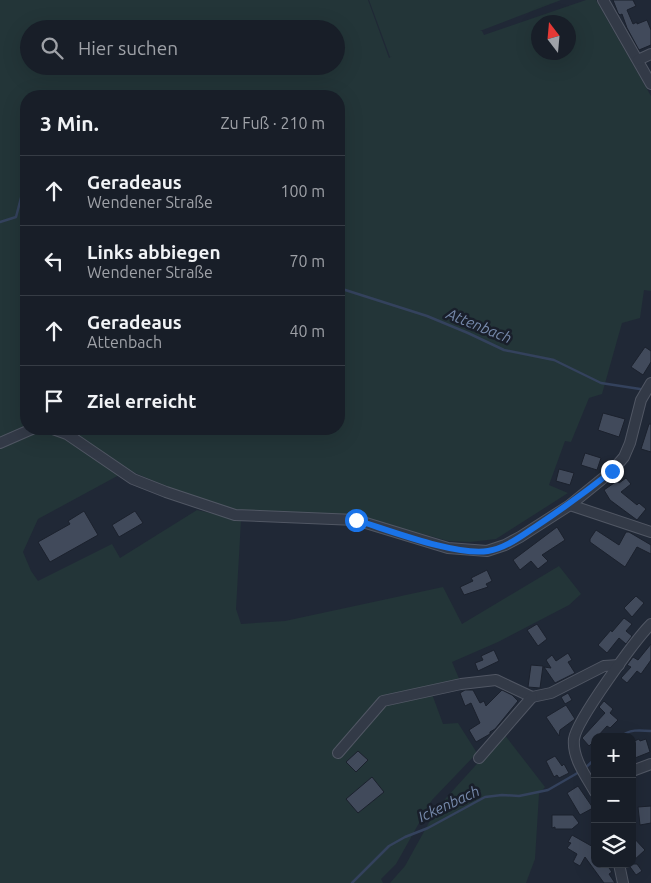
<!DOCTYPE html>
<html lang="de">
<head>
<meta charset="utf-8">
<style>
  body { margin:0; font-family:Ubuntu,sans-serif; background:#212730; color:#f1f3f6 }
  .controls { position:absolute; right:15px; bottom:15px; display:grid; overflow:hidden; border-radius:10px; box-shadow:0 5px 20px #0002 }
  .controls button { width:45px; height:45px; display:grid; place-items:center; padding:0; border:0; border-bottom:1px solid #363c45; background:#181e28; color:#f1f3f6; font:25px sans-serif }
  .compass { position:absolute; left:531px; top:15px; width:45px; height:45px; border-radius:50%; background:#181e28; box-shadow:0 5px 20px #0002; rotate:344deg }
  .stop { position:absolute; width:15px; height:15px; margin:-11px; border:4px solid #1a73e8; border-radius:50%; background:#fff }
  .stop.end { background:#1a73e8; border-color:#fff; box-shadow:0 1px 5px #0008 }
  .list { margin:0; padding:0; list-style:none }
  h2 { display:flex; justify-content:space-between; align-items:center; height:65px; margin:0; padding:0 20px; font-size:21px }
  h2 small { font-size:16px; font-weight:400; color:#9fa2a8 }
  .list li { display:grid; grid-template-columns:32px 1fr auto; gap:15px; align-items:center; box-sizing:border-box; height:70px; padding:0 20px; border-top:1px solid #363c45 }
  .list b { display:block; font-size:19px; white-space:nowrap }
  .list p { margin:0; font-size:16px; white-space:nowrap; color:#9fa2a8 }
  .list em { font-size:16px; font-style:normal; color:#9fa2a8 }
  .icon { flex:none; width:28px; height:28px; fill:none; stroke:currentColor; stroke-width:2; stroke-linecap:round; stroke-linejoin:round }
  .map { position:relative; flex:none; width:651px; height:883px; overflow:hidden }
  .search { position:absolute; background:#181e28; box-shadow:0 5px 20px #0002; left:20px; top:20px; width:325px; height:55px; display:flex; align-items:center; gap:12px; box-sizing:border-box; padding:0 18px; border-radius:28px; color:#9fa2a8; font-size:19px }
  .panel { position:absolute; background:#181e28; box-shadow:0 5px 20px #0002; left:20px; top:90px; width:325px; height:345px; border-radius:20px }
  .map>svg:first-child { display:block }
  .green { fill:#233538; fill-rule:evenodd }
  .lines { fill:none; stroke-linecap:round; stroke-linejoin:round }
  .stream { stroke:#34425d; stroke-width:2.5 }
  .building { fill:#414a5b; stroke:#1b212d }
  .minor-casing { stroke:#515764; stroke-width:12 }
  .minor { stroke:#333a47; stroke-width:10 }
  .route { stroke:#1a73e8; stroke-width:6 }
  .labels { text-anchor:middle; stroke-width:5; stroke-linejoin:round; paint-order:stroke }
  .water-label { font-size:15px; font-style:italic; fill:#7689ab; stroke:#191f2b }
</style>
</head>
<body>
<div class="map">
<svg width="651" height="883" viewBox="0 0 651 883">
  <rect width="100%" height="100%" fill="#202836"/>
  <!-- green -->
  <g class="green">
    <path d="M0,0H368L389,58L392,56L390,57L369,0H561L480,31H482L484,35L586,0H596L651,96V291L644,290L640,318L622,323L602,394L589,398L571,442L565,441L549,485L568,493L496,539L470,542L448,541L354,515L237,511L170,488L135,473L67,429H339V96H26V429H65L121,474L38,519L23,552L31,571L38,581L112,544L120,558L197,510L241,520L236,609L241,624L285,621L443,587L462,624L559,566L581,594L569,605L498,642L452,662L460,681L432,694L443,724L458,723L477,753L432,800L396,864L381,879L383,883H0ZM538,22H568V52H538ZM29,29H336V66H29Z"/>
    <path d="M504,734L545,787L539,794L535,859L526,883H390L405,866L437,808Z"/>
  </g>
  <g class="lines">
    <!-- stream -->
    <g class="stream">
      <path d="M0,222L16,217L22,194L26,193"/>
      <path d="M339,288L427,316L468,333L504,350L554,360L601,383L640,389"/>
      <path d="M620,737C629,729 640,730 651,731"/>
      <path d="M585,768L595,759"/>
      <path d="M352,883L389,846L405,837L428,828L485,797L502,795L519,796L548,790L581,771"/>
    </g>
  </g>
  <!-- building -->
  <g class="building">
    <path d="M613,0H633L636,6L627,10L633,24L637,22V24L647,20L651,30V45L639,50L627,28L622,14L620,15L618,13Z"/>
    <path d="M645,347L651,351V362L643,375L631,367Z"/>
    <path d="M603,413L625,419L619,437L598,430Z"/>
    <path d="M649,424H651V452L641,449Z"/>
    <path d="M585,453L601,458L597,470L581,465Z"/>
    <path d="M559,469L574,473L570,485L556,481Z"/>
    <path d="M626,478L631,484L621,492L637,505L639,503L646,509L637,520L610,500L604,490L617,481L619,483Z"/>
    <path d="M84,511L98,535L50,562L38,542L70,524L68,521Z"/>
    <path d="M135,511L143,523L119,537L112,525Z"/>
    <path d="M557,527L565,540L542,555L548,561L538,569L531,561L520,570L513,560Z"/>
    <path d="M596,530L619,545L626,532H629L651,545V554L637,547L625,567L590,542V539Z"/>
    <path d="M487,570L492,581L486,584L488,587L464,595L460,587L473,581L471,578Z"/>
    <path d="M636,596L644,603L632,617L624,608Z"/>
    <path d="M624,618L632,624L626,631L632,636L626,644L619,638L607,653L598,645L611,630L612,632Z"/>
    <path d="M537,624L547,639L538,646L527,630Z"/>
    <path d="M651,644V660L641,674L637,671L627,683L621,678L631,667L627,665L633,657L638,660Z"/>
    <path d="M494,650L499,661L478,671L475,663L483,660L481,656Z"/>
    <path d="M568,653L572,660L568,662L575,673L555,683L544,667L551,668L546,660L552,655L556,661Z"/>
    <path d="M531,665L543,666L540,688L528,687Z"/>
    <path d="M465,690H473L480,703L484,701L486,706L502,690L512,695L518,701L495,729L490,732V734L476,742L469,730L480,723L471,703L465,706L460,693Z"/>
    <path d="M568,693L572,700L565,704L561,697Z"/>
    <path d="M604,701L613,709L610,713L618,720L610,728L607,726L597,737H595V740L589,746L582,738L605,713L599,707Z"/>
    <path d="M566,705L575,719L560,730L559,736L546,717Z"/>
    <path d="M639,739L640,741L646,739L650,752L635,758L632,750V742Z"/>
    <path d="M358,751L368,760L356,772L346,762Z"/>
    <path d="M555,756L562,766L564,764L569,773L559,778L557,775L554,777L546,761Z"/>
    <path d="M372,777L384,792L358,813L346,799Z"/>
    <path d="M578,786L593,808L580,815L567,793Z"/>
    <path d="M651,806V823L640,825L638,807Z"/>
    <path d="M552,815H573L579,823L572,829H555V827L552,828Z"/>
    <path d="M572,835L595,848V864H606L612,872L609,874L615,883H604L585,857L580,866L573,862L577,854L567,848L571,843L568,842Z"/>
    <path d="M632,836L645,850L632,862Z"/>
    <path d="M628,864H637L642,871L636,875Z"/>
  </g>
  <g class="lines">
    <!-- minor casing -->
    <g class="minor-casing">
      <g id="minor">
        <path d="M603,0L651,84"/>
        <path d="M638,60L651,54"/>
        <path d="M53,429L67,434L133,479L166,492L235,515L356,520L448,548L487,551L505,545L520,537L570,505L612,471L624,457L630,443L641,400L651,383"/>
        <path d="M0,443L32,429"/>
        <path d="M570,505L651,532"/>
        <path d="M338,753L383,701L461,684L496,680L532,697L551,693L604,666L619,665"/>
        <path d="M479,758L532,697"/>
        <path d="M632,771L651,764"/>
        <path d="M595,792C586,776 572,758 574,739C576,721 636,639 651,624"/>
        <path d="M619,864L623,883"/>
      </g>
    </g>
    <!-- minor -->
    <use href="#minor" class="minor"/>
  </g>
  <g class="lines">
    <!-- route -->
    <path class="route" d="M356,520C389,530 455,556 488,551C506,548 521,536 535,527C562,509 587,491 612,471"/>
  </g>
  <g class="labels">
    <!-- water labels -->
    <g class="water-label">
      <text transform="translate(479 326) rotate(22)" y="5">Attenbach</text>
      <text transform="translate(449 804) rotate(-25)" y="5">Ickenbach</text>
    </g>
  </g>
</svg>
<div class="controls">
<button>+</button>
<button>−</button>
<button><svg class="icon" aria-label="layers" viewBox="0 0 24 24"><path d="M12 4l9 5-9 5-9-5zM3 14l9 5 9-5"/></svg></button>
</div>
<svg class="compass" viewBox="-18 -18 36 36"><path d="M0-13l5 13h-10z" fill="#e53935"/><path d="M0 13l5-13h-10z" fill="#9fa2a8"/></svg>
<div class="stop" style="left:356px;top:520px"></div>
<div class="stop end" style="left:612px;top:471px"></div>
<div class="search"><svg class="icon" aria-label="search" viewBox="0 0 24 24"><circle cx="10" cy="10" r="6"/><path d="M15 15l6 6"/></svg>Hier suchen</div>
<section class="panel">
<h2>3 Min.<small>Zu Fuß · 210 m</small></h2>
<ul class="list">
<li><svg class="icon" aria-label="ahead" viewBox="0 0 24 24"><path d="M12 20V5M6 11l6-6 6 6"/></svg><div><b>Geradeaus</b><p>Wendener Straße</p></div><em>100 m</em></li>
<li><svg class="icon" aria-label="left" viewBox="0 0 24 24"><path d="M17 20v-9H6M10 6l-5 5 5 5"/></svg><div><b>Links abbiegen</b><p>Wendener Straße</p></div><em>70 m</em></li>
<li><svg class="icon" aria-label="ahead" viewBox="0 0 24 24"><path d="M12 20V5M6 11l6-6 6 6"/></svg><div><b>Geradeaus</b><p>Attenbach</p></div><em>40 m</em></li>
<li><svg class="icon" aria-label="arrive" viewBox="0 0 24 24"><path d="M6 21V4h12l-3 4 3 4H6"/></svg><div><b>Ziel erreicht</b></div></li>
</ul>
</section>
</div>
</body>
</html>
